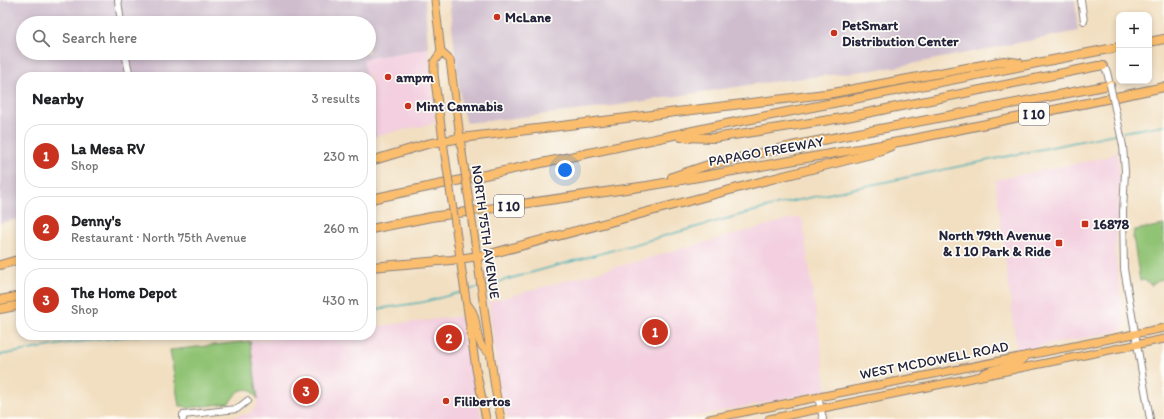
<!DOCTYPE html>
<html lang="en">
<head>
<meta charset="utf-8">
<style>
  body { margin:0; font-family:Itim,sans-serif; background:#f2f2f2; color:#202124 }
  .controls { position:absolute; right:12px; top:12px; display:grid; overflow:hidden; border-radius:8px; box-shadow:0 2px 6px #0003 }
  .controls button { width:36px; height:36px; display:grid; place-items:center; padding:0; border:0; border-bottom:1px solid #e0e0e0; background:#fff; color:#202124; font:20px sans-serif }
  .you { position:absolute; left:565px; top:170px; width:14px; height:14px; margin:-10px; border:3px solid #fff; border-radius:50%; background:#1a73e8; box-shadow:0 0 0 6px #1a73e833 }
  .badge { display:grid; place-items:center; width:26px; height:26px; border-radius:50%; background:#c8321e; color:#fff; font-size:13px; font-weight:700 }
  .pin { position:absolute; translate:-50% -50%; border:2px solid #fff; box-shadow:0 1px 4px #0006 }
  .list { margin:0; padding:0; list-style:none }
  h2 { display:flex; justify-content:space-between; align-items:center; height:52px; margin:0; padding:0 16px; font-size:17px }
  h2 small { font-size:13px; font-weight:400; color:#757577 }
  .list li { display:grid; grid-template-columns:26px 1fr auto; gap:12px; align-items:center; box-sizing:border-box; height:64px; margin:0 8px 8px; padding:0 8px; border:1px solid #e0e0e0; border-radius:16px }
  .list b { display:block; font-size:15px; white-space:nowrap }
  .list p { margin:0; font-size:13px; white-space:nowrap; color:#757577 }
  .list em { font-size:13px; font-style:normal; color:#757577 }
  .icon { flex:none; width:22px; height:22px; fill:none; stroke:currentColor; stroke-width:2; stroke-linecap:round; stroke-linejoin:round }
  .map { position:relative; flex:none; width:1164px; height:419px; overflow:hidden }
  .search { position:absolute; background:#fff; box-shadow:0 2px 6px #0003; left:16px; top:16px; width:360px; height:44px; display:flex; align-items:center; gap:10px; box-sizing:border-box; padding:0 14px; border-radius:22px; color:#757577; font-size:15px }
  .panel { position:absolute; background:#fff; box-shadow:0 2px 6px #0003; left:16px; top:72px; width:360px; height:268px; border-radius:16px }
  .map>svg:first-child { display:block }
  .built { fill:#f3cfdf }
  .industrial { fill:#cfbdce; fill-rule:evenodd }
  .green { fill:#90c373; stroke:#597257 }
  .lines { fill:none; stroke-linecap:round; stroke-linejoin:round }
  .stream { stroke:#3aacb3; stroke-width:1.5 }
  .minor-casing { stroke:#8a807e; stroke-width:8 }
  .major-casing { stroke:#8a807e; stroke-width:9 }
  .highway-casing { stroke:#8a807e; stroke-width:10 }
  .minor { stroke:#fff; stroke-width:6 }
  .major { stroke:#fabe6e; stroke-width:7 }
  .highway { stroke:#fabe6e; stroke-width:8 }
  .minor-bridge-casing { stroke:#8a807e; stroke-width:8; stroke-linecap:butt }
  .major-bridge-casing { stroke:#8a807e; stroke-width:9; stroke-linecap:butt }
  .minor-bridge { stroke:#fff; stroke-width:6 }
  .major-bridge { stroke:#fabe6e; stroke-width:7 }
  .poi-dot { fill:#c8321e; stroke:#fdfcf7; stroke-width:1.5 }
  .labels { text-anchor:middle; stroke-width:3.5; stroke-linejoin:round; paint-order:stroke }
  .shield { fill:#fdfcf7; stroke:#646373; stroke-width:1 }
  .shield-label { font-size:13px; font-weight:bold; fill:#22223b }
  .poi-label { font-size:14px; font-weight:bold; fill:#22223b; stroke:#fdfcf7; text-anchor:start }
  .street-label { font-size:14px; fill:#22223b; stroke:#fdfcf7 }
</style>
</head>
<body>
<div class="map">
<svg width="1164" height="419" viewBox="0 0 1164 419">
  <rect width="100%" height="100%" fill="#fdfcf7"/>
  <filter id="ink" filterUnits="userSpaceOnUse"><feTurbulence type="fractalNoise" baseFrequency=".025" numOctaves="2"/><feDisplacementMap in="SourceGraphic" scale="8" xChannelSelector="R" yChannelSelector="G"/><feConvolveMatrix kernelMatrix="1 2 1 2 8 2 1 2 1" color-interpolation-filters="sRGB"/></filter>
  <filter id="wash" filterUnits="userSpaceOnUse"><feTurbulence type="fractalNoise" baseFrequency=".012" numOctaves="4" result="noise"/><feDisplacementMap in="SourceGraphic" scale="16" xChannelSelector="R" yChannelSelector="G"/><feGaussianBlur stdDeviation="0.9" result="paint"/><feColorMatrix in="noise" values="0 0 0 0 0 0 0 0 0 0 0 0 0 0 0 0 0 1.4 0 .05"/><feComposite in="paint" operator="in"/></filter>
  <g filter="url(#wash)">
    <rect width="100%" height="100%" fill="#f2dfc1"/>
    <!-- built -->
    <g class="built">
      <path d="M428,48L435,123L376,136L371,106V77H366L362,59Z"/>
      <path d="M1117,150L1120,183L1115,254L1125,325L1119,331L1017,351L995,180L1108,157Z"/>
      <path d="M802,218L827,390L682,419H509L503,404L496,361L489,302L790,219Z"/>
      <path d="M463,316L464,342L468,362L473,378L482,419H222L250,413L257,405L258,399L250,341L302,335H371V327Z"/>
    </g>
    <!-- industrial -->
    <g class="industrial">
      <path d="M0,0H425L428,48L363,59L366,77H21V218L0,223ZM23,23H369V53H23Z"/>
      <path d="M449,0H1075L1078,31L896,67L755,84L593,109L467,123L462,111Z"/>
      <path d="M371,106L376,136L371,137Z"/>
    </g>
    <!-- green -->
    <g class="green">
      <path d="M1164,225V278L1151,285L1144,280L1140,281L1133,236L1135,230Z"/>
      <path d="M250,341L258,399L251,390C239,387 235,395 229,403L189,408L183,406H179L170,350Z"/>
    </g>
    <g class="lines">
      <!-- stream -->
      <g class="stream">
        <path d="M1123,132L1164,125"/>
        <path d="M483,286L780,204L1119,133"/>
        <path d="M468,290L480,287"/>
        <path d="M371,310L424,302L462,292"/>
        <path d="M0,355L69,343L142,335"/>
      </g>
    </g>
  </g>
  <g filter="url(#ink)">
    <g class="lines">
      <!-- minor casing -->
      <g class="minor-casing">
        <g id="minor">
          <path d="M118,0L121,23"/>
          <path d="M1081,0L1084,21"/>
          <path d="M125,53L130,77"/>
          <path d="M1103,66L1107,72L1110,85"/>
          <path d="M1123,146L1125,171L1123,212L1124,269L1150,419"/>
          <path d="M818,397L823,419"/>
          <path d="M183,419V415L237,409L247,401"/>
        </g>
      </g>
      <!-- major casing -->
      <g class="major-casing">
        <g id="major">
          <path d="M435,0L441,52L434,62V74L445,155"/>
          <path d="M441,52L450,60L462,152"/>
          <path d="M475,242L495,388L501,419"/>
          <path d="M458,244L476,369L486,419"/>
          <path d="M468,305C469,307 472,310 473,313C479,327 474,345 490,353"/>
          <path d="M983,374C995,366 1017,368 1026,356"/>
          <path d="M709,419L1164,328"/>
          <path d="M769,419L1164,339"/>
        </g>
      </g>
      <!-- highway casing -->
      <g class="highway-casing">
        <g id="highway">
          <path d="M1149,42L1164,39"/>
          <path d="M681,137L714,138L842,118L1098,66H1103"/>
          <path d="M371,161L427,144L461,138L833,93L1004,61L1019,63"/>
          <path d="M672,177L708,165L791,146L1110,85"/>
          <path d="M371,199L726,124L1119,47"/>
          <path d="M371,229L431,217L647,186L904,141L1164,87"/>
          <path d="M0,265L21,259"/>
          <path d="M371,267L451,260L486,255L756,183L871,154L891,146"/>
          <path d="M0,300L21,296"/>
          <path d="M0,309L21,305"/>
        </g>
      </g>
      <!-- minor -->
      <use href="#minor" class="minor"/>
      <!-- major -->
      <use href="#major" class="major"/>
      <!-- highway -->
      <use href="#highway" class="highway"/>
      <!-- minor-bridge casing -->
      <g class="minor-bridge-casing">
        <path id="minor-bridge" d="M1110,85L1123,146"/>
      </g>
      <!-- major-bridge casing -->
      <g class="major-bridge-casing">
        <g id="major-bridge">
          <path d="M462,152L475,242"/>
          <path d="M445,155L458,244"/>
        </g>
      </g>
      <!-- minor-bridge -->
      <use href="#minor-bridge" class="minor-bridge"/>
      <!-- major-bridge -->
      <use href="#major-bridge" class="major-bridge"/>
    </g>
  </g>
  <!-- markers -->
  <g class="poi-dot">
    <circle cx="497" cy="17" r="4"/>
    <circle cx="834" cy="33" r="4"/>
    <circle cx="388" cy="77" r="4"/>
    <circle cx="408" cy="106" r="4"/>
    <rect x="1081" y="220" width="8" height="8" rx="2"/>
    <rect x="1055" y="239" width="8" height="8" rx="2"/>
    <circle cx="446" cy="401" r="4"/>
  </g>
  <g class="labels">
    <!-- shield labels -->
    <g class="shield">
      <rect x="1019" y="103" width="30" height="22" rx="3"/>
      <rect x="494" y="195" width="30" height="22" rx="3"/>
    </g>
    <g class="shield-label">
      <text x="1034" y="119">I 10</text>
      <text x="509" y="211">I 10</text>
    </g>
    <!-- poi labels -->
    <g class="poi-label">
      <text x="505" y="22">McLane</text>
      <text x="842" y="30">PetSmart<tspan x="842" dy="16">Distribution Center</tspan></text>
      <text x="396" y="82">ampm</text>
      <text x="416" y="111">Mint Cannabis</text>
      <text x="1093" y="229">16878</text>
      <text x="1051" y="240" text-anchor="end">North 79th Avenue<tspan x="1051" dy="16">&amp; I 10 Park &amp; Ride</tspan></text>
      <text x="454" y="406">Filibertos</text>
    </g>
    <!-- street labels -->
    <g class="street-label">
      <text transform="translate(766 151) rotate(-10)" y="5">PAPAGO FREEWAY</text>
      <text transform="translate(486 232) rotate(82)" y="5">NORTH 75TH AVENUE</text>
      <text transform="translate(934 360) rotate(-11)" y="5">WEST MCDOWELL ROAD</text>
    </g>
  </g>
</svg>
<div class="controls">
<button>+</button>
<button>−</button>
</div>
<div class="you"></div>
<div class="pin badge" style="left:655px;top:332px">1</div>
<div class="pin badge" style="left:449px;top:338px">2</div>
<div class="pin badge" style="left:306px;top:391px">3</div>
<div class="search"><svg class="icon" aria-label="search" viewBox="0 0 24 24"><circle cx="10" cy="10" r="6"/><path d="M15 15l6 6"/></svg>Search here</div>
<section class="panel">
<h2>Nearby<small>3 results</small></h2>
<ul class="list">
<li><span class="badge">1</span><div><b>La Mesa RV</b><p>Shop</p></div><em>230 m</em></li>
<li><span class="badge">2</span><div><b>Denny's</b><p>Restaurant · North 75th Avenue</p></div><em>260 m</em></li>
<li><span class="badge">3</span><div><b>The Home Depot</b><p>Shop</p></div><em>430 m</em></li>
</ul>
</section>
</div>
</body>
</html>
